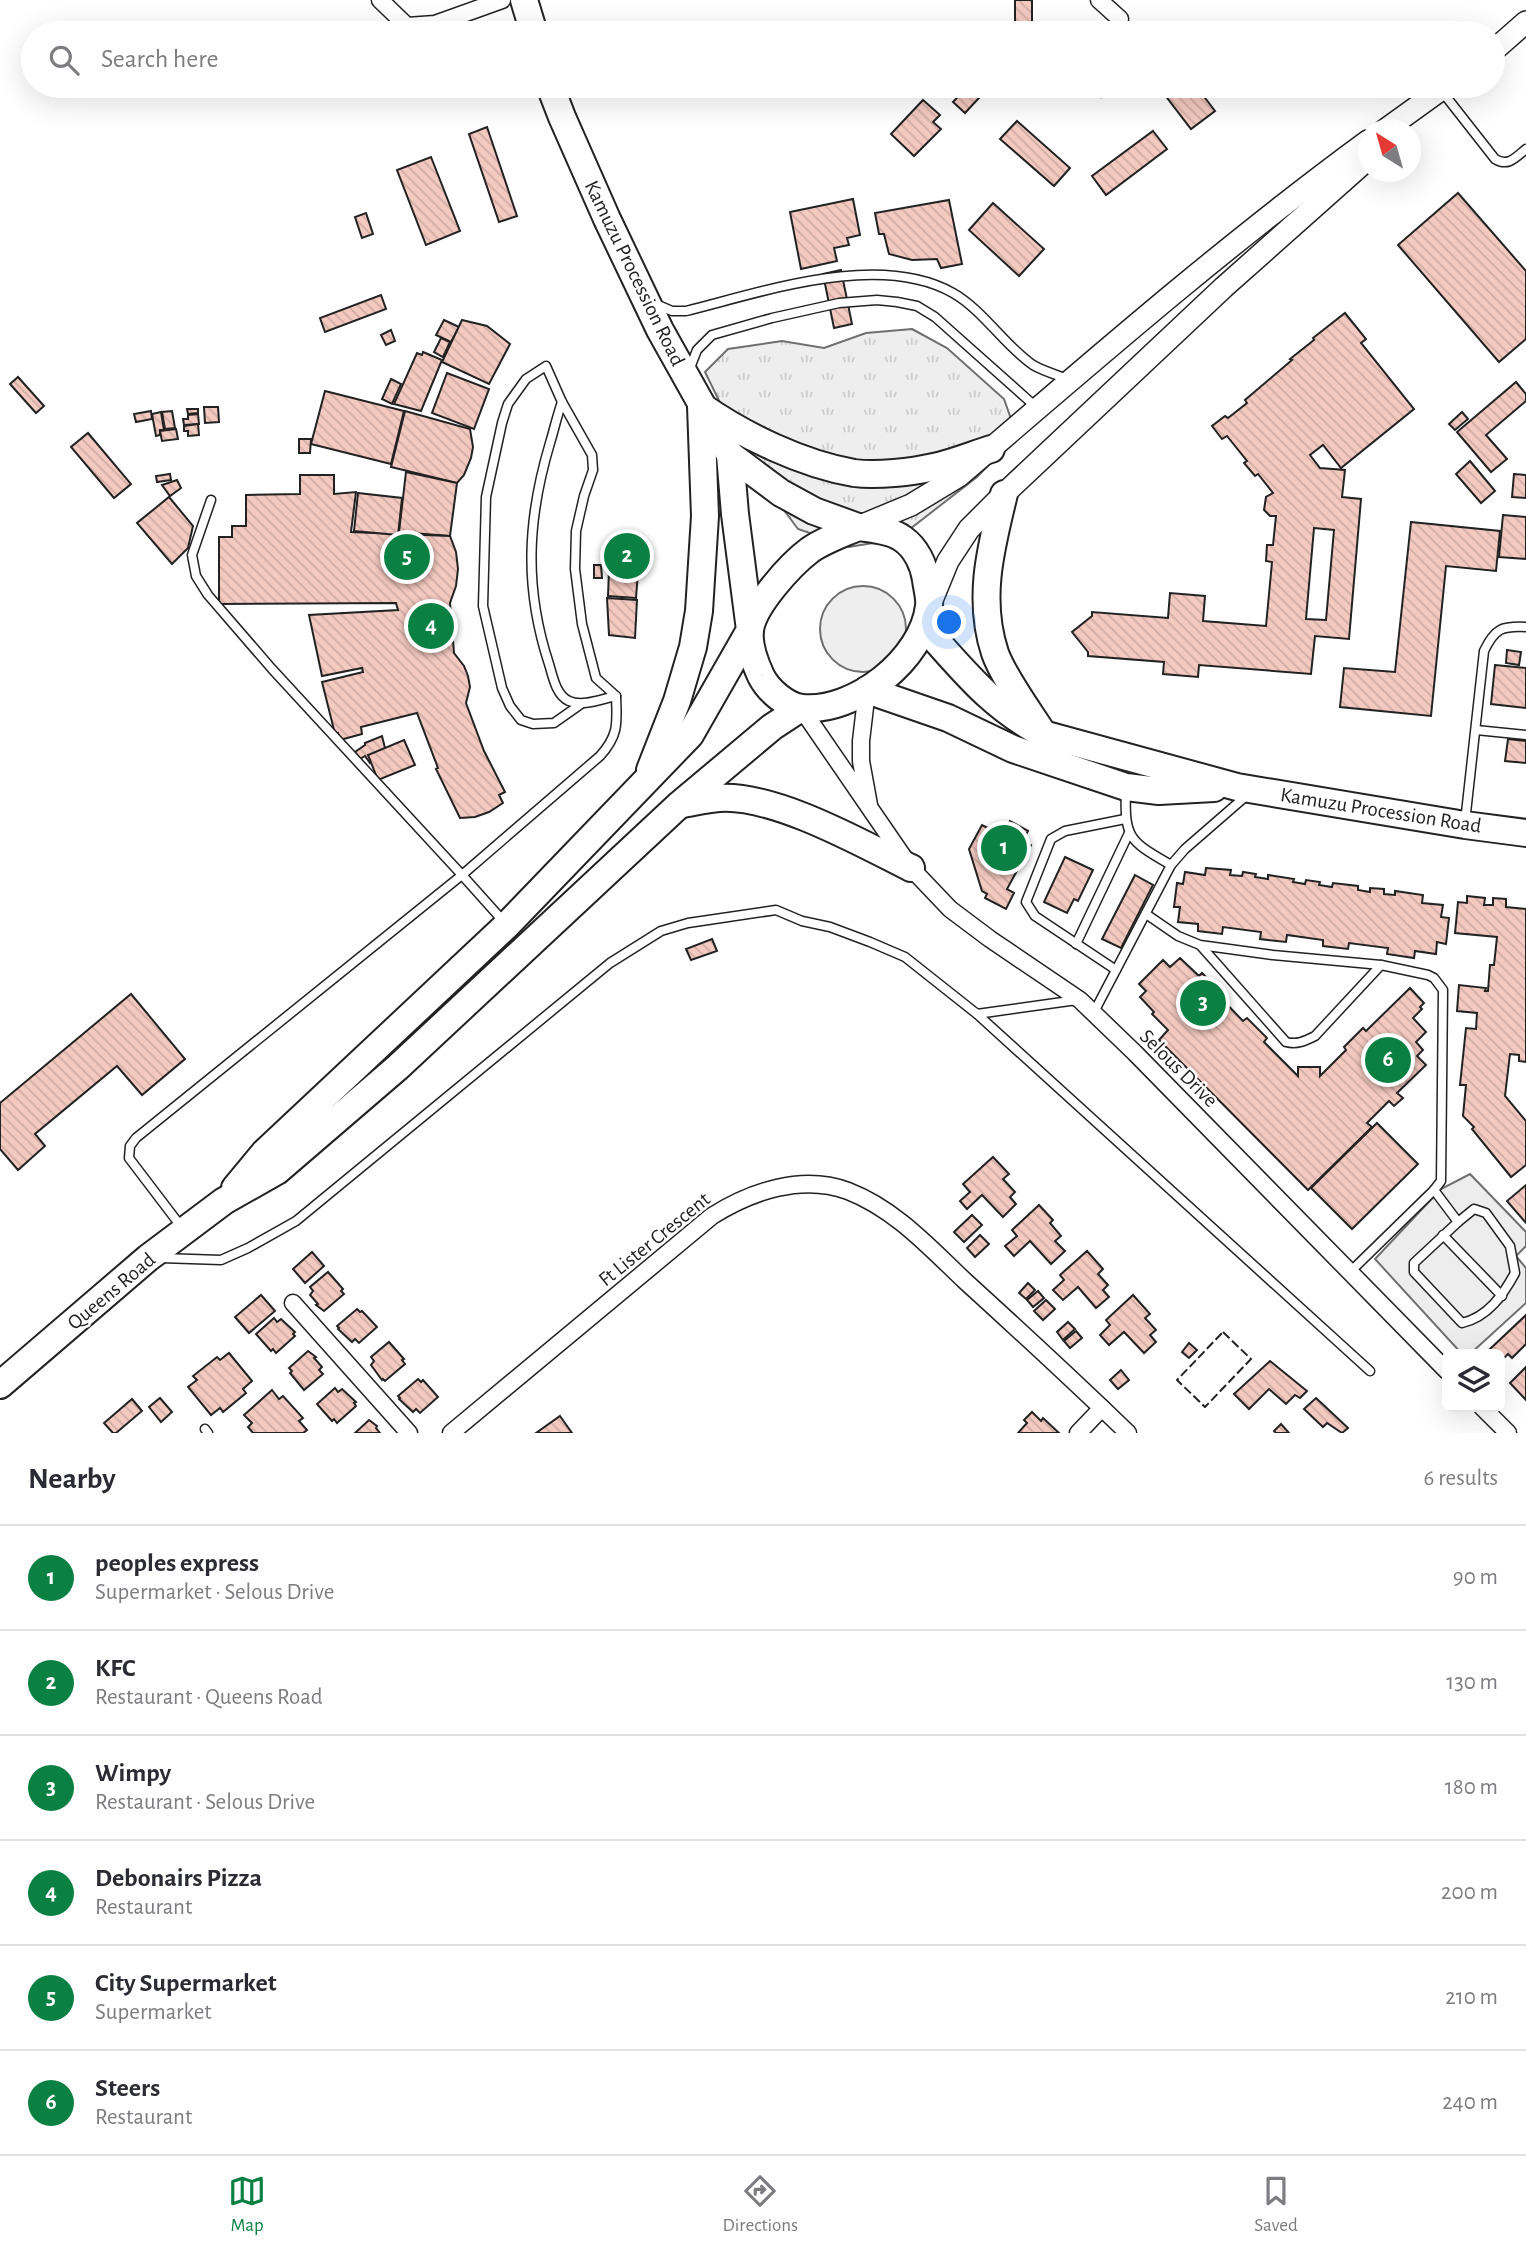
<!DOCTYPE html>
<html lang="en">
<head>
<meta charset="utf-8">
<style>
  body { margin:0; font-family:"Alegreya Sans",sans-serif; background:#f2f2f3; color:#2b2b33 }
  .controls { position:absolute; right:21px; bottom:21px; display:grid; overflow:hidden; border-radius:10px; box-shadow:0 7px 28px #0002 }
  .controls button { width:63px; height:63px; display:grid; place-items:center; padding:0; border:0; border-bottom:2px solid #e1e1e2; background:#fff; color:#2b2b33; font:35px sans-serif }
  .compass { position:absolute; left:1358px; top:119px; width:63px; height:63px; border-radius:50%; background:#fff; box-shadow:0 7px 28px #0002; rotate:323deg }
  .you { position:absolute; left:950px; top:623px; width:24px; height:24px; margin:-18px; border:5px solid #fff; border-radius:50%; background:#1a73e8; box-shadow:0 0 0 10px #1a73e833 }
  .badge { display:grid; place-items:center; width:46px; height:46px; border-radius:50%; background:#0b8043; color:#fff; font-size:23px; font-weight:700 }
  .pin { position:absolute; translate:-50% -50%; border:4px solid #fff; box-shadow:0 2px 7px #0006 }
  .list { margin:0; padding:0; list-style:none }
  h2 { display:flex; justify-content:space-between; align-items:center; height:91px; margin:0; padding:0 28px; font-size:30px }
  h2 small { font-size:23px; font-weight:400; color:#7c7c81 }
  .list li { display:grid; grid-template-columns:46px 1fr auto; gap:21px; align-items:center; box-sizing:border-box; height:105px; padding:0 28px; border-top:2px solid #e1e1e2 }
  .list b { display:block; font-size:26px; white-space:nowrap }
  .list p { margin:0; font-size:23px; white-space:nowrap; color:#7c7c81 }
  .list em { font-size:23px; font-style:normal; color:#7c7c81 }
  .icon { flex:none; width:38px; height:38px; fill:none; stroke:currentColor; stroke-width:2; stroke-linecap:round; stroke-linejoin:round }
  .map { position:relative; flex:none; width:1526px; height:1433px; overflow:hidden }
  .search { position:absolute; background:#fff; box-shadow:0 7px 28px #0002; left:21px; right:21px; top:21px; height:77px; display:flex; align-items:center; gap:18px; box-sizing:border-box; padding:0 24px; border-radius:38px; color:#7c7c81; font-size:26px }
  .sheet { height:721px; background:#fff }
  nav { display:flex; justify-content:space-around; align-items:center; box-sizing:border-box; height:98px; border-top:2px solid #e1e1e2; background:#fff; font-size:19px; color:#7c7c81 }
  nav a { display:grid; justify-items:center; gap:4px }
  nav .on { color:#0b8043 }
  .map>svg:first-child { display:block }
  .green { fill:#eee; stroke:#6f6f6f; stroke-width:2 }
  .park { fill:url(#park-tufts); stroke:#6f6f6f; stroke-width:2 }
  .parking { fill:#ededed; stroke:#6f6f6f; stroke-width:2 }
  .building { fill:url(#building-back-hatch); stroke:#222; stroke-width:2; fill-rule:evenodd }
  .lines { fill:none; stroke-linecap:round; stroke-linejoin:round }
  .service-casing { stroke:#222; stroke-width:11 }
  .minor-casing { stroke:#222; stroke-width:19 }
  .secondary-casing { stroke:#222; stroke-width:24 }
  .trunk-casing { stroke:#222; stroke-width:30 }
  .service { stroke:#fff; stroke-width:8 }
  .minor { stroke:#fff; stroke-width:16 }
  .secondary { stroke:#fff; stroke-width:21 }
  .trunk { stroke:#fff; stroke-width:26 }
  .fence { stroke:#222; stroke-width:2; stroke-dasharray:9 3.5; stroke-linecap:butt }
  .labels { text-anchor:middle; stroke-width:5; stroke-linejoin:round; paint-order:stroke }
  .street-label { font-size:21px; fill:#222; stroke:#fff }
</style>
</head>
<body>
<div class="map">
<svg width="1526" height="1433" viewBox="0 0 1526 1433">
  <defs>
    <pattern id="park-tufts" width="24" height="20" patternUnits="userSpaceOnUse" patternTransform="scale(1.75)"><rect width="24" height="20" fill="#eee"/><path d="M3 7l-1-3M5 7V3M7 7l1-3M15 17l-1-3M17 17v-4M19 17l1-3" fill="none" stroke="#ccc"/></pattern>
    <pattern id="building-back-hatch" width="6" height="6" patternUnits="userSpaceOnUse" patternTransform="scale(1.75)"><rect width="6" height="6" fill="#f3c9c0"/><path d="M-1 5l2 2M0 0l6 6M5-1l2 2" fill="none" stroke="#d0aca5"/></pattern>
  </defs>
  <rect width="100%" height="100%" fill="#fff"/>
  <!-- green -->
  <circle class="green" cx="863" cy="629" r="43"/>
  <!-- park -->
  <path class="park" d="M912,329L947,348L1004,399L1017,436L977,477L897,539L849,547L798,529L751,466L705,372L728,349L782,341L824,348L866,333Z"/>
  <!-- parking -->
  <path class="parking" d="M1470,1174L1526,1232V1246L1516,1256L1526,1268V1303L1470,1354H1462L1375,1259L1441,1189Z"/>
  <!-- building -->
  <g class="building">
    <rect x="1015" y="0" width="17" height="33"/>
    <path d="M968,86H990L965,113L953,102Z"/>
    <path d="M1097,86L1109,87L1101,97L1093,90Z"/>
    <path d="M1158,86H1196L1215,111L1191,129Z"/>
    <path d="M923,100L940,115L933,122L941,129L914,156L891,134Z"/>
    <path d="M1017,121L1070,168L1054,186L1000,139Z"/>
    <path d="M487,127L517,216L499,222L469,134Z"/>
    <path d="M1153,131L1167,149L1106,195L1092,176Z"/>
    <path d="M431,157L460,231L426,245L397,170Z"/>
    <path d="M1458,193L1526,271V339L1499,362L1398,245Z"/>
    <path d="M853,199L860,235L847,238L849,245L834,248L837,261L801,269L790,212Z"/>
    <path d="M949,200L962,264L941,268L937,259L912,260L889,254L884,234H879L875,213Z"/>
    <path d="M993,203L1044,249L1019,276L969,230Z"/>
    <path d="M366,213L373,234L362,238L355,217Z"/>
    <path d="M841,270L852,324L834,328L823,274Z"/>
    <path d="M381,295L386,309L325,332L320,318Z"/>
    <path d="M1345,313L1366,339L1361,343L1414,409L1341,468L1323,445L1310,455L1320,468L1345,470L1342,497L1361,499L1349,639L1315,636L1311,674L1199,665L1198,677L1163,674L1164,662L1088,656V652L1072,632L1092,616V612L1168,618L1170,593L1205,596L1203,621L1266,626L1272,562L1266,561L1267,545H1273L1276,516H1270L1264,510L1266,497L1273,493L1258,474L1255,476L1244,463L1247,461L1227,436L1222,439L1212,426L1225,416L1228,418L1247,403L1245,400L1292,360L1290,359L1314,340L1313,338ZM1314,528L1334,530L1326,620L1306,619Z"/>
    <path d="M444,320L459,327L451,342L436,335Z"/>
    <path d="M462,320L487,326L510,344L489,384L442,362Z"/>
    <path d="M391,330L395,341L386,345L381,335Z"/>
    <path d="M441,338L450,342L443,357L434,352Z"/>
    <path d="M423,352L442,360L421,411L394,404L417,353L422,355Z"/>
    <path d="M447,373L489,389L474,429L432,413Z"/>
    <path d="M18,377L44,406L36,413L10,384Z"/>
    <path d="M391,379L401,384L392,404L382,399Z"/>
    <path d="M1516,382L1526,394V401L1486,435L1507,459L1491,472L1457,432Z"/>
    <path d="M325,391L404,411L391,464L311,444Z"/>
    <path d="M204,407H218L219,422L205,423Z"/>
    <path d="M187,409H198V413L188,414Z"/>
    <path d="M151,411L152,419L136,422L134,414Z"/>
    <path d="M172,411L175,428L165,429L162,412Z"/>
    <path d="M405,411L470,429L473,447L471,458L464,475L457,483L391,467Z"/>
    <path d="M161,412L164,430H160V435L156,436L152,414Z"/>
    <path d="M1462,412L1468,419L1455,430L1449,424Z"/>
    <path d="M198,414L199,424L184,425L183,419H188V415Z"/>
    <path d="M198,424L199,435L188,436V431H184V426Z"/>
    <path d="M176,429L178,439L162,441L160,431Z"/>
    <path d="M88,433L131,484L114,498L71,447Z"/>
    <path d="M299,439H311L310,453H299Z"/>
    <path d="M1470,461L1495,491L1481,503L1456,474Z"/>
    <path d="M406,472L457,483L450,536L399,532Z"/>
    <path d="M170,474L171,480L157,482L156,476Z"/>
    <path d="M1514,474L1526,475V498L1512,497Z"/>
    <path d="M300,475H334V494L356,492L351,532L450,536L456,552L458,569L456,586L450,603L454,653L464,666L468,676L470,687L466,703L484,751L505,792L499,795L503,803L489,812L475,817L460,818L436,769L438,768L417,713L361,727L362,734L340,740L338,733L335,734L322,682L363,672L362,668L322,676L309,615L398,610L396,603L219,604V537H232V526H246V495L300,494Z"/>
    <path d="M177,480L181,488L170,496L162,485Z"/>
    <path d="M358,493L402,498L398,535L354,531Z"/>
    <path d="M169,497L193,526L188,548L172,564L137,523Z"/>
    <path d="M1503,515L1526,517V559L1499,557Z"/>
    <path d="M1411,522L1500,531L1496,571L1446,566L1431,716L1340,707L1344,668L1395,672Z"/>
    <path d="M623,555H635V569H622Z"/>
    <path d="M594,565H601L602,578H594Z"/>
    <path d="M609,570L638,572L636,598L608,596Z"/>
    <path d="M607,598L637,600L635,638L609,635Z"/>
    <path d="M1507,650L1521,652L1519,665L1506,663Z"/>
    <path d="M1495,665L1526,668V708L1491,704Z"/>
    <path d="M382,736L386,752L370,763L365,756L360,759L355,752L365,745V743Z"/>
    <path d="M1508,739L1526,741V763L1505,761Z"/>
    <path d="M404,740L415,765L378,780L368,755Z"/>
    <path d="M1010,821L1028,831L1023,840L1031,845L1007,889L1014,893L1006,909L985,898L987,894L982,891L969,849L982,825L994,831L997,827L1005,831Z"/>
    <path d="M1065,857L1093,870L1078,901L1074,899L1067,913L1044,902Z"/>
    <path d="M1206,868L1231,870L1230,875L1242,876L1243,872L1256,874L1255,877L1268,879V875L1294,879L1293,882L1305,884L1306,880L1320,882L1319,885L1332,887L1333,883L1358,886V890L1370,892V888L1384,889V894L1395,895V891L1423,895L1422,903L1443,905L1441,917L1449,918L1446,944L1437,942L1436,954L1415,951L1414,958L1387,954L1388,948L1349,943L1348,949L1323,946V940L1287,935L1286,942L1260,939L1261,932L1223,927L1222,934L1198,931V924L1178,922L1180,907H1174L1177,883L1183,884L1185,872L1205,875Z"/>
    <path d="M1135,875L1153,885L1121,948L1102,939Z"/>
    <path d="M1467,896L1485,898L1484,905H1493V898L1506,899V907L1526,909V1062L1519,1061V1055L1510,1054L1505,1096L1526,1121V1165L1511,1177L1472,1129L1474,1127L1463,1116L1466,1085H1460L1466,1028L1476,1029L1477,1013L1457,1011L1459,985L1486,988L1485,991H1488L1490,965H1494L1497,937L1455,933L1458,902L1467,903Z"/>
    <path d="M712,939L717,951L691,960L686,949Z"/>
    <path d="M1180,958L1199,976L1202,973L1221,992L1218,995L1243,1021L1247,1018L1267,1038L1264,1042L1298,1076V1067H1320V1076L1346,1050L1344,1047L1363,1028L1366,1031L1410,988L1424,1003L1420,1007L1422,1009L1413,1018L1426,1032L1416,1042L1423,1050L1417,1056L1426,1065L1397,1093L1403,1098L1394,1106L1389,1101L1367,1123L1372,1127L1308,1190L1159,1040L1168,1030L1152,1014L1154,1012L1140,997L1146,991L1139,984L1163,960L1170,967Z"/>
    <path d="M131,994L185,1059L142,1095L117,1066L35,1134L45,1146L18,1170L0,1149V1103Z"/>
    <path d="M1377,1123L1418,1164L1352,1229L1311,1188Z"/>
    <path d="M993,1157L1009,1174L1003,1179L1015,1192L1010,1197L1016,1204L1003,1217L982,1195L967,1209L960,1201L970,1192L963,1184Z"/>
    <path d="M1526,1185V1223L1507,1201Z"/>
    <path d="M1039,1205L1053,1220L1050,1223L1061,1236L1055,1241L1065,1251L1051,1264L1030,1241L1014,1256L1005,1246L1017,1236L1012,1230Z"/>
    <path d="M972,1215L982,1225L964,1242L954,1232Z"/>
    <path d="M980,1235L989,1244L975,1257L967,1248Z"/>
    <path d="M1087,1251L1103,1269L1098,1274L1108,1285L1103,1290L1109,1297L1096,1308L1078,1287L1063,1300L1053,1290L1064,1280L1060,1275Z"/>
    <path d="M312,1252L324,1266L305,1283L293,1269Z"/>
    <path d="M328,1272L343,1289L341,1291L344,1294L324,1311L316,1305L318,1304L310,1295L313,1291L310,1287Z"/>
    <path d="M1028,1283L1035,1290L1026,1299L1019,1293Z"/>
    <path d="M1038,1291L1044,1298L1033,1307L1027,1300Z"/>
    <path d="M261,1295L275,1311L249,1333L235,1317Z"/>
    <path d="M1133,1295L1150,1314L1145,1318L1156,1330L1150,1335L1156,1342L1144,1353L1124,1332L1109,1345L1100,1335L1110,1325L1106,1320Z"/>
    <path d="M1046,1300L1055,1309L1043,1320L1034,1311Z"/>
    <path d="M357,1309L360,1312L362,1311L377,1327L359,1343L355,1339L352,1342L338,1329L339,1328L337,1326Z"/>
    <path d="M1526,1315V1344L1512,1358L1508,1354L1501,1361L1500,1354H1494L1489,1350Z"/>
    <path d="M274,1318L277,1322L281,1319L295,1332L293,1334L295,1336L276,1353L273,1349L271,1351L256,1334Z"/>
    <path d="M1068,1322L1075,1329L1063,1340L1057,1332Z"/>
    <path d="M1076,1331L1082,1338L1070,1348L1064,1341Z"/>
    <path d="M389,1342L404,1359L402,1360L405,1364L385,1381L383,1379L382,1380L371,1365L374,1361L371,1357Z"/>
    <path d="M1189,1343L1197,1350L1189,1358L1182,1352Z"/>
    <path d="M308,1351L316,1357L314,1358L322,1367L319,1370L323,1374L304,1390L290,1373L292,1371L289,1368Z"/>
    <path d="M229,1353L252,1381L243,1389L246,1393L223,1412L220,1408L211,1415L188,1387L197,1380L193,1376L217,1357L220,1360Z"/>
    <path d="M1270,1361L1307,1391L1300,1398L1295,1395L1286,1404L1269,1389L1249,1409L1234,1394Z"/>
    <path d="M1526,1367V1400L1510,1383Z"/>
    <path d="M1121,1370L1129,1380L1118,1389L1110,1380Z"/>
    <path d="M418,1379L421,1382L423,1380L438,1397L420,1413L416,1409L413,1412L399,1399L400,1398L398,1396Z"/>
    <path d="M335,1388L338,1392L342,1389L356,1402L354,1403L356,1406L337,1423L334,1419L332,1421L317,1404Z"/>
    <path d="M272,1390L279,1399L283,1396L303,1418L299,1421L307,1430L303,1433H253L248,1427L252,1423L244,1415Z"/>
    <path d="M160,1398L172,1412L161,1422L149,1407Z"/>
    <path d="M1316,1398L1348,1428L1342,1433L1327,1423L1323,1427L1304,1409Z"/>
    <path d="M132,1399L142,1411L116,1433H113L104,1423Z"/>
    <path d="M1032,1412L1041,1421L1043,1418L1059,1433H1018L1027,1423L1024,1420Z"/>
    <path d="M560,1416L572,1433H536Z"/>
    <path d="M369,1420L377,1426L376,1428L380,1433H355Z"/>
    <path d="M1281,1424L1289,1433H1276L1274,1431Z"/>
  </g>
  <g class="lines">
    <!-- service casing -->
    <g class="service-casing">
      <g id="service">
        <path d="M1444,94L1495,159C1508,167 1515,158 1526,149"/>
        <path d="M658,305L672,311H686C763,292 879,251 953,293C983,310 1005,346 1033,365C1043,371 1057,375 1068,379"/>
        <path d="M690,368L697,350L712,335L772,318L839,303L877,300L897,302L917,306L935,317L1036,407"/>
        <path d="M562,402C557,416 554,430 550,443C527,520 524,588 549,664C553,677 556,695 569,701C583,707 601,699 616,696"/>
        <path d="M1476,730L1526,735"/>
        <path d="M1126,790C1124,839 1130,841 1171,865"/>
        <path d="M1465,822L1484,651C1495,628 1502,626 1526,627"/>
        <path d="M1146,914L1178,936L1200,945L1273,955L1381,965L1428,975L1434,978L1443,990L1441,1181L1434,1190L1350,1272"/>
        <path d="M505,923L462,875L600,756C619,735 617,723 616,696L596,678L582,624L575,569L576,531L584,496L593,470L592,455L562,402L546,366L526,379L508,404L502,423L486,497L483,606L502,688L510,706L521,720L533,724L554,723L581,704"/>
        <path d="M1076,944L1129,833"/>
        <path d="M1201,946L1286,1042C1297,1045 1305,1041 1315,1036L1381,965"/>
        <path d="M1116,970L1035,916L1026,902L1051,839L1065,831L1125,819"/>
        <path d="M977,1014L1370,1371"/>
        <path d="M1093,1014L1171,865L1185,849L1246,796"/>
        <path d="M1434,1190L1458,1222"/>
        <path d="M1474,1209L1486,1213L1510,1246L1515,1273C1503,1295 1488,1317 1462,1323L1414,1272V1263L1458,1222Z"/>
        <path d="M183,1229L129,1158L130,1146L136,1138L462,875L272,669L208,595L196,576L192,555L211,500"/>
        <path d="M1443,1235L1502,1296"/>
        <path d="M161,1258L221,1260L248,1248L296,1221L610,963L661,931L688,923L776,910L802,921L830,927L870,942L905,957L977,1014L1077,1000"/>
        <path d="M205,1429L208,1433"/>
      </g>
    </g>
    <!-- minor casing -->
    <g class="minor-casing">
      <g id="minor">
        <path d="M380,0L407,26L435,24L502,0"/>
        <path d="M1099,0L1120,19"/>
        <path d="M867,690L861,741V761L869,805"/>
        <path d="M801,708L911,868L950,909L990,939L1080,1000L1135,1053L1447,1371"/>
        <path d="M293,1303L409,1433"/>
        <path d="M1482,1407L1508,1433"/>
        <path d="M451,1433L712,1216C752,1191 802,1174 848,1191C895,1209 930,1248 965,1281C1020,1331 1075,1382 1128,1433"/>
        <path d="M1078,1433L1102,1408"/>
      </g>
    </g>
    <!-- secondary casing -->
    <g class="secondary-casing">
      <g id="secondary">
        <path d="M1493,51L1526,22"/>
        <path d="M1385,130L1446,86"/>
        <path d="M858,527L911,505L959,476C1093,361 1226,245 1368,141"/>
        <path d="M930,605L948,561L969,529L1004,494L1224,287L1368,159"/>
      </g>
    </g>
    <!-- trunk casing -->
    <g class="trunk-casing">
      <g id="trunk">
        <path d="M524,0L534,33"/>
        <path d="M550,86L562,117L607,219L660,330L730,455L781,493L814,511L858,527"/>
        <path d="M1004,494C991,547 977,599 995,653C1003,676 1028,710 1042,732"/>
        <path d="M858,527C872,529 891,530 903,539C916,548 924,565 926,580C927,588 930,598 929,606C923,659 855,713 802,708C786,706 768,690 761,676C755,663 748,646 750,630C753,606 790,565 810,550C824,540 842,534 858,527Z"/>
        <path d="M924,627C963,670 990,706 1043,734L1237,787L1465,825L1526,833"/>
        <path d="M867,690L948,718L1013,749L1126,787L1159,791L1214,788"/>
        <path d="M650,770L677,701L693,647L699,611L705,516L701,406C744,436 802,464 854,473C877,476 912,472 934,467C953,463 972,455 991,449"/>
        <path d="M682,804C694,802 707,799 719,798C774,794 861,843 911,868"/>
        <path d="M235,1188L264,1153L507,925L690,735L750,630L735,514L730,455"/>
        <path d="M0,1385L148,1258L224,1201L277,1171L398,1067L679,805L772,727L801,708"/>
      </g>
    </g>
    <!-- service -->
    <use href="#service" class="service"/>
    <!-- minor -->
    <use href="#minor" class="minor"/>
    <!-- secondary -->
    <use href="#secondary" class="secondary"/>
    <!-- trunk -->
    <use href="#trunk" class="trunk"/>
    <!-- fence -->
    <path class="fence" d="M1223,1332L1251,1359L1205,1407L1177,1380Z"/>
  </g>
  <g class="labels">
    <!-- street labels -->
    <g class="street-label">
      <text transform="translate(635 273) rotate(64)" y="7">Kamuzu Procession Road</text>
      <text transform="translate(1381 810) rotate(9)" y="7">Kamuzu Procession Road</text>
      <text transform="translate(1179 1068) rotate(45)" y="7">Selous Drive</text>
      <text transform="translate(654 1239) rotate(-39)" y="7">Ft Lister Crescent</text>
      <text transform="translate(111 1291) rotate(-40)" y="7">Queens Road</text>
    </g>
  </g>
</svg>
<div class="controls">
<button><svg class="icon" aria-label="layers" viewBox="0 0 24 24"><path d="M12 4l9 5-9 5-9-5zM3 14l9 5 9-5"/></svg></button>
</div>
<svg class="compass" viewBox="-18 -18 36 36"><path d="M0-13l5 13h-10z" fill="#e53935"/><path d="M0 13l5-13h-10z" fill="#7c7c81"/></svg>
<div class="you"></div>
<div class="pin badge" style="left:1004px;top:848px">1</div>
<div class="pin badge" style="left:627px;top:556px">2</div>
<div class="pin badge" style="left:1203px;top:1003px">3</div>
<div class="pin badge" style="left:431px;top:626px">4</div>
<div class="pin badge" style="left:407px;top:557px">5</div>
<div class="pin badge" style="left:1388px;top:1060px">6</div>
<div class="search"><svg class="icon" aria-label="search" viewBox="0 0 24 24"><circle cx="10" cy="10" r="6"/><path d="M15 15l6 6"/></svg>Search here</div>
</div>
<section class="sheet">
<h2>Nearby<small>6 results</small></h2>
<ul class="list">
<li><span class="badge">1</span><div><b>peoples express</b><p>Supermarket · Selous Drive</p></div><em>90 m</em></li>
<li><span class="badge">2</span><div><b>KFC</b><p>Restaurant · Queens Road</p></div><em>130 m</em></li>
<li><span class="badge">3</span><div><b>Wimpy</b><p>Restaurant · Selous Drive</p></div><em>180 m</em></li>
<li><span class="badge">4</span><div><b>Debonairs Pizza</b><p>Restaurant</p></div><em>200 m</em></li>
<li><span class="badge">5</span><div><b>City Supermarket</b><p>Supermarket</p></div><em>210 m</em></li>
<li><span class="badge">6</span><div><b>Steers</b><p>Restaurant</p></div><em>240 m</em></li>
</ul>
</section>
<nav>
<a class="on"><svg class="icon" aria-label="map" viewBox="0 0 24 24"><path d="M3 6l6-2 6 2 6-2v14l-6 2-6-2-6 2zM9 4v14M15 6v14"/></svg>Map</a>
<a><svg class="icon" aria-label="directions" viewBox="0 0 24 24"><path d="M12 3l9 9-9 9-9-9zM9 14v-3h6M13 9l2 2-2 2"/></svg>Directions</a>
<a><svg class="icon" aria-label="saved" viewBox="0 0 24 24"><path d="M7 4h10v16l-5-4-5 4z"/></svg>Saved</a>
</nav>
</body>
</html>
